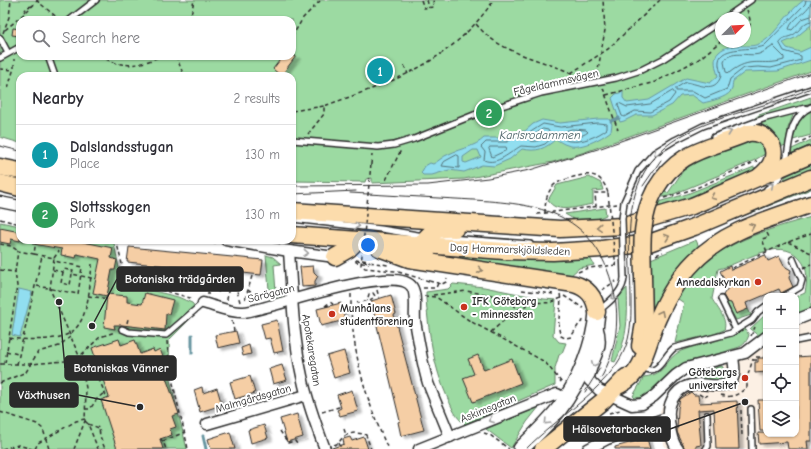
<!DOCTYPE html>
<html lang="en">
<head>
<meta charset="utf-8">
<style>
  body { margin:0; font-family:"Comic Neue",sans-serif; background:#f2f2f3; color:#2b2b33 }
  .controls { position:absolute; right:12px; bottom:12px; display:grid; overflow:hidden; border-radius:8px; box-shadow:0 1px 3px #0004 }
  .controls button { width:36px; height:36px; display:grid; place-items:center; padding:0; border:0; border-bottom:1px solid #e1e1e2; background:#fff; color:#2b2b33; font:20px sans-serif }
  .compass { position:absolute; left:715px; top:12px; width:36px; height:36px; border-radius:50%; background:#fff; box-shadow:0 1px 3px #0004; rotate:66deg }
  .you { position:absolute; left:368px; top:245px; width:14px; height:14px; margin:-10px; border:3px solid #fff; border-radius:50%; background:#1a73e8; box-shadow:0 0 0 6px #1a73e833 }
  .badge { display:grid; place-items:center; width:26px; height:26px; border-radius:50%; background:#d93025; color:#fff; font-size:13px; font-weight:700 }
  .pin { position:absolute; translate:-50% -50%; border:2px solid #fff; box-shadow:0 1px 4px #0006 }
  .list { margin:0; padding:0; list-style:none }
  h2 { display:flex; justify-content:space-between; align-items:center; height:52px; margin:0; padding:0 16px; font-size:17px }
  h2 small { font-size:13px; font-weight:400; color:#7c7c81 }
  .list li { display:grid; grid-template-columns:26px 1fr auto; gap:12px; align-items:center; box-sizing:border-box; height:60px; padding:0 16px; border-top:1px solid #e1e1e2 }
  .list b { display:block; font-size:15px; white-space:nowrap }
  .list p { margin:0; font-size:13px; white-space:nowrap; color:#7c7c81 }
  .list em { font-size:13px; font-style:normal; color:#7c7c81 }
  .icon { flex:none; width:22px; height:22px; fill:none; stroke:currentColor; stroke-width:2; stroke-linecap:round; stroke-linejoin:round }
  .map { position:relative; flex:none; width:811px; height:449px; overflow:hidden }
  .search { position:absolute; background:#fff; box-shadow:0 1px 3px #0004; left:16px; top:16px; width:280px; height:44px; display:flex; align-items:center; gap:10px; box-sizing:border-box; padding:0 14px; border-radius:12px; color:#7c7c81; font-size:15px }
  .panel { position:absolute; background:#fff; box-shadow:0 1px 3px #0004; left:16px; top:72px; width:280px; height:172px; border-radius:12px }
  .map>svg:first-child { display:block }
  .built { fill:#fcf0e4 }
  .green { fill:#9cdaa2; stroke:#648266; fill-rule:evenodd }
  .water { fill:#91def0; stroke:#6896a1; fill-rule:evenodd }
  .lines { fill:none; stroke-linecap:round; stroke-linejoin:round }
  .shore { stroke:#54737a; stroke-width:1 }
  .stream { stroke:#6896a1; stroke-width:3 }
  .building { fill:#f5cea5; stroke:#2b2b2b; filter:url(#shadow) }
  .lane-casing { stroke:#2b2b2b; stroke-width:8 }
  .street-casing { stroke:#2b2b2b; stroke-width:13 }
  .secondary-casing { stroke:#2b2b2b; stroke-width:18 }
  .primary-casing { stroke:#2b2b2b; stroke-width:19 }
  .path { stroke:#2b2b2b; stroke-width:1.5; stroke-dasharray:4 3; stroke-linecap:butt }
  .lane { stroke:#fff; stroke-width:5 }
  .street { stroke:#fff; stroke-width:10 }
  .secondary { stroke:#fff; stroke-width:15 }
  .primary { stroke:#fcdcac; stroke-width:16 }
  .tram { stroke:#2b2b2b; stroke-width:1 }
  .lane-bridge-casing { stroke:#2b2b2b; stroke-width:8; stroke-linecap:butt }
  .primary-bridge-casing { stroke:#2b2b2b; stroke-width:19; stroke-linecap:butt }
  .path-bridge { stroke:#2b2b2b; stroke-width:1.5; stroke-dasharray:4 3; stroke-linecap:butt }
  .lane-bridge { stroke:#fff; stroke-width:5 }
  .primary-bridge { stroke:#fcdcac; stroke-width:16 }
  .oneway { stroke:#a0a0a0 }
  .oneway2 { stroke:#94846c }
  .poi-dot { fill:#c8321e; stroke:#fff; stroke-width:1.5 }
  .labels { text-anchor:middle; stroke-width:4; stroke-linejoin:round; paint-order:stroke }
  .street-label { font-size:11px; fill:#2b2b2b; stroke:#fff }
  .poi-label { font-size:11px; font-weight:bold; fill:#2b2b2b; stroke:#fff; text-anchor:end }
  .water-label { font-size:12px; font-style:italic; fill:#4a6166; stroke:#fff }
  .leader { fill:none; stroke:#2b2b2b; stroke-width:1.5 }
  .callout-dot { fill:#2b2b2b; stroke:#fff; stroke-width:1.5 }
  .callout { fill:#2b2b2b; stroke:#2b2b2b; stroke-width:1.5 }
  .callout-label { font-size:12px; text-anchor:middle; font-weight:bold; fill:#fff }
</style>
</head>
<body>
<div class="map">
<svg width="811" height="449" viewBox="0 0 811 449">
  <defs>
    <filter id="shadow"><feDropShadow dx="4.5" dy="2.5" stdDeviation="1" flood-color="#0004"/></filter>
  </defs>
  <rect width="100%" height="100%" fill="#fff"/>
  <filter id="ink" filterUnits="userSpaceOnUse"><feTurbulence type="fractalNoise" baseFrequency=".025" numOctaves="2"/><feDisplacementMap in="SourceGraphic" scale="8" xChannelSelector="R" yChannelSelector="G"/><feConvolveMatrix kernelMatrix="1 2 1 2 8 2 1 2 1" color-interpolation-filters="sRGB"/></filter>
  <g filter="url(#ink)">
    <!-- built -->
    <path class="built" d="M811,309V449H667L664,445L660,412L666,398L672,390L686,382L705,379L725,369L723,367L751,343L766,334V434H796V317Z"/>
    <!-- green -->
    <g class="green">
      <path d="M0,0H811V71L585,152L553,162L464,179L372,183V178L366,179L365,182L292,181V76H20V143L0,137ZM721,18H745V42H721ZM20,20H292V56H20Z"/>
      <path d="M811,97V103L754,119L759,115Z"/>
      <path d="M811,110V135L793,140C795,126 799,118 811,110Z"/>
      <path d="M794,113L788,128L786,145L780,147L775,136L761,123Z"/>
      <path d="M744,139C755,139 765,142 765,154L753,161L669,196L656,198L662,188L668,193L691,159Z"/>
      <path d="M811,140V145L791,154L792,149Z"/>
      <path d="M811,164V173L781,183L786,176Z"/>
      <path d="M754,167L756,168L755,170L679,203L649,211L658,202L687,194Z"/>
      <path d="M589,177L601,183L603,190L593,191V204C579,206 556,215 548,200L557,185Z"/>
      <path d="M811,183V189L738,218L736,216Z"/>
      <path d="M605,208L606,215C586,224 584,226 565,214Z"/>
      <path d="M811,217V309L796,317V297L805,293C807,281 809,269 800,259C780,234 740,265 718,269L712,299C717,308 728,319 724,330L714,334L675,343L684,303L678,299C682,292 685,284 690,278C717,243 770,229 811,217Z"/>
      <path d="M0,222L20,226V240H89L114,243L122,283L178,297L192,303L198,311L169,340L170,380L187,449H0Z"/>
      <path d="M696,240L699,247L652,317L646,261Z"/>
      <path d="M436,252L589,256L594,265L579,268L570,276L438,256Z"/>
      <path d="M266,255L273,257L281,264L274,265L276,292H283L282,298L270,301Z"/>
      <path d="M453,284L484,287L544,299L556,300L553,335L559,342L566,343L562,353L559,355L555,368V385L465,424C455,417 453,409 448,399C433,366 429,334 426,299V292L448,289Z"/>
      <path d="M627,288C628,314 628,339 615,362L612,361L620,326L618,298Z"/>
      <path d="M726,302H731L736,314L748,309L751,315L736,320Z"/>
      <path d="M766,314V334L760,337L750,329Z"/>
      <path d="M742,328L745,329L749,335C743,353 731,345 722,355L690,361L683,364L644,397L635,398L633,396L644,377C668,374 664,359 681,351C702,342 724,343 742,328Z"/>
      <path d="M722,366L726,373L722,380H693V375L696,373Z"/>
      <path d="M539,407L527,422L511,448L486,429Z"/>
    </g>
    <!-- water -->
    <g class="water">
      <path d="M804,0H811V25L795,38L783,43L787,48L800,52L811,47V60L778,71L745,72L733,81C732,84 733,89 731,91C726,98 711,101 703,103L692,95L680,96L672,105L652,115H636L624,121L620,122L612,98L616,94L623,92V98L627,103L649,100L686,78L710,83L718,76C716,68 712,58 719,52C732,40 749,51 763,42C776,34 788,11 804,0Z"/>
      <path d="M598,119H609L612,124L611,131C601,139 580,150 567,145C563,144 559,141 556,139C545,149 537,152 522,149L510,159L494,166L482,165L464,172L449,170L432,175H423L421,173L425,166L430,163L433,164C439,161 443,156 449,154C461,148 475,147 484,138H505L516,132L525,131L533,124L542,120L560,123ZM473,150H478L481,157L466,163L463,162V157Z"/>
      <path d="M19,289L32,292L20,337L12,335Z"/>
    </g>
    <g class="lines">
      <!-- shore -->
      <g class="shore">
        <path d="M806,0L805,4L764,46C753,51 721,45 719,61C718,66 721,71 721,76C715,94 699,84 686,82L676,88V91H693L705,98L727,89L730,79L744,68L758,67L771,68L801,60V56L784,51L779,42C782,37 788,38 793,35C800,31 803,22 811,21"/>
        <path d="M811,3C807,13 792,18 789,29L792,30L802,19L811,16"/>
        <path d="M773,46L784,57V60C761,67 751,55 729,73L726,72L724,62C729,49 749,57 759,54C764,52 769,49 773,46Z"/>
        <path d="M673,91L675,94L669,102L658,108L650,112L635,111L624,117L622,116L618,105L619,103L627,107L650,104Z"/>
        <path d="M598,123L607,124V129C598,136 582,143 570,141C565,141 561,136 555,135L545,144L536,147L521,146C510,152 497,166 484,160L485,152L481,147L486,142H507L517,136L526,135L543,124L560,127Z"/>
        <path d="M543,129L548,130L549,132C544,138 538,143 530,141V138Z"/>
        <path d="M572,129L586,130L588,132C582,137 572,138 565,133L566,131Z"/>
        <path d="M490,147H506L507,150L492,157L489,149Z"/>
        <path d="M457,155L459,156V168L442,166L444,162Z"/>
      </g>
      <!-- stream -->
      <g class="stream">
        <path d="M611,121L619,118"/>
        <path d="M192,353V335"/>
        <path d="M203,436L206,449"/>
      </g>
    </g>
    <!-- building -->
    <g class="building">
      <path d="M13,28L20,29V36L12,35Z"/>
      <path d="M283,56H296L281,76L273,69Z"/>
      <path d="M384,63L389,72L375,79L370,70Z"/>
      <path d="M0,228L20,232V241L11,239L10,244L0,242Z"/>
      <path d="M33,240H74L113,248L111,258L117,260L115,270H112L107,296L93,293L100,259L77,254L76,258L61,255L62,249L33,244Z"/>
      <path d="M129,247L263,260L261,275L225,271L220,273L219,271L127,262Z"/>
      <path d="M765,255L768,261L779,256L784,266L791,270L789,278L793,287L781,293L779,289L746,303L748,309L736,314L731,303L727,302L723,295L728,288L720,271L730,266L731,270Z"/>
      <path d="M313,266L314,272L318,276L315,281V286L302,287L300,267Z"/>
      <path d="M145,293L173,300L169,314H166L165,330L122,325H114L115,329L104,327L107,294L127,296V302L142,304Z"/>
      <path d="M391,295L396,314L394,315L424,430L401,436L398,422L400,421L371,301Z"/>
      <path d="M341,303L345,320L321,326L317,309Z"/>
      <path d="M277,320L283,351L274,353L270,338L265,339L261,324Z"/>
      <path d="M236,331L239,343L218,348L215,335Z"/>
      <path d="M119,339L121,345L135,340L140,354L153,349L154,352L160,349L169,373L165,375L179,414L172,416L176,427L170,429L172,435L160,439L163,449H117L101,400L109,397L92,348Z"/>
      <path d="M249,345L251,354L243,356L241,348Z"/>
      <path d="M344,351L350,373L334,378L327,356Z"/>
      <path d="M478,355L484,370L512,359L521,383L473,402L463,378L474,374L468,359Z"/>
      <path d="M811,356V441H807L808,449H788L787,442L759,444L758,433L796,434V357Z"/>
      <path d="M758,358H766V372L755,373V362H758Z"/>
      <path d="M282,365L287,380L273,384L269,369Z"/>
      <path d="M250,376L255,393L235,399L230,382Z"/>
      <path d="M202,387L203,393L217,388L222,405L200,412L194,390Z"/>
      <path d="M352,390L358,411L340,416L337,410L341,408L337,395Z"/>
      <path d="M691,392L694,395H698L699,403L737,401L739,449H716L714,409L698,410L701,445L696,446V449H685L677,432L678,408L680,399Z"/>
      <path d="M758,400H766V431H760Z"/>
      <path d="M297,414L303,437L287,442L280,419Z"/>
      <path d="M264,425L268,438L251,443L248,430Z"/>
      <path d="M230,432L235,449H211L208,439Z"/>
      <path d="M350,437L352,441L364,437L368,449H333L332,448L344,444L343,439Z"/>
      <path d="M647,438L650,449H615V447Z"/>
    </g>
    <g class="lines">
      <!-- lane casing -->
      <g class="lane-casing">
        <g id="lane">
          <path d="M725,18L751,0"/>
          <path d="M70,20L96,0"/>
          <path d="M0,38L8,53"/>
          <path d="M48,56L55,76"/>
          <path d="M0,58L20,47"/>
          <path d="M714,137L766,118L805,108"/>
          <path d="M292,140L378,147L394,145L414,139L474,115L541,93L616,78L641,70L663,59L721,21"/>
          <path d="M786,162C790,142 789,117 811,107"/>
          <path d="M767,189L775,183L782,173"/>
          <path d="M624,202L638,171L654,153L675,140L703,126L811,89"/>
          <path d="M292,219L381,229L424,236"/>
          <path d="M436,237L530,244"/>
          <path d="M785,296L800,287L802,280L793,259"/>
          <path d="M721,299L736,330"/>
          <path d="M599,311C609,301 623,293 624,278"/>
          <path d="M122,329L129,332L166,335L203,303"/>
          <path d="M796,341L811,338"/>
          <path d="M642,367C659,378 663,356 674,348L731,333L752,320L758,312L766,306"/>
          <path d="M751,409L752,449"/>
          <path d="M706,449L708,446L707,415"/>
        </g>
      </g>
      <!-- street casing -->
      <g class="street-casing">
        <g id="street">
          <path d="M0,202L20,206"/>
          <path d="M226,240L289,251L335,257"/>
          <path d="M289,251C292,293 293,336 302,376C307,401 316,425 325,449"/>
          <path d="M203,303C215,306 231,313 244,312C272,309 396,262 412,287C417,295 414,311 415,321C419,342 422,363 428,383C435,401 443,419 450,437"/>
          <path d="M796,320L811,314"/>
          <path d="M597,326C606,352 590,358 589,380L599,390L632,405L642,404L654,396L676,375L686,368L745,353L766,337"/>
          <path d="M207,424L306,395"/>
          <path d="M419,449L554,395L557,394L566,399"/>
          <path d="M588,449L607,439L669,417"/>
          <path d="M678,449C671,442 670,429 669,420C667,401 677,385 698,384C707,384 721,388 729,383C737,377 734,366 733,357"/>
        </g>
      </g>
      <!-- secondary casing -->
      <g class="secondary-casing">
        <path id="secondary" d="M521,449C534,436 548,423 559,409C579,383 595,344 597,312"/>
      </g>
      <!-- primary casing -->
      <g class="primary-casing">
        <g id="primary">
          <path d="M0,167L20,171"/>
          <path d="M0,183L20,188"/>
          <path d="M655,190C679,149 708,150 748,133C764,131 778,144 772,161C770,167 765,172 760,176"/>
          <path d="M292,211L560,229L624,226L692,206L811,155"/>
          <path d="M292,235L504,251L553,252L602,249L649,243L694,227L811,178"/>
          <path d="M379,248L409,259L574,284C588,288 595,297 597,312"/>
          <path d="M427,256C415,233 439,228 455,229"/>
          <path d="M335,257L349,249L358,240"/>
          <path d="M640,346L644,323L643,276"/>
          <path d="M620,385C645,373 647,342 658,318C667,298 679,277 694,262C725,230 770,219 811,204"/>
          <path d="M543,449L604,400L626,377"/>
        </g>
      </g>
      <!-- path -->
      <g class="path">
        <path d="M36,0L60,20"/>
        <path d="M421,0L424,8L434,7L433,0"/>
        <path d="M427,0L429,8"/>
        <path d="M24,12L27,7L33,6"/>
        <path d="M190,20L194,0"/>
        <path d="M476,24C503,57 544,58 579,77"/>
        <path d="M5,30C17,20 28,11 38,0"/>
        <path d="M3,33L9,17L11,0"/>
        <path d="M745,33C753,26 750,18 747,10"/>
        <path d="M292,37L303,18L321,0"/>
        <path d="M100,56C122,69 139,66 161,56"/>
        <path d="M176,56L184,76"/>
        <path d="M404,65L408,74"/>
        <path d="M0,69L13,70"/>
        <path d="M571,73L608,49L660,0"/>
        <path d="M599,75L598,70L605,30L603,0"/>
        <path d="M8,88L14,68V59"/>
        <path d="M603,88L618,130"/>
        <path d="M606,95L655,82L699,59L721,41"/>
        <path d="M292,111L324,106"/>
        <path d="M308,134L324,114V106C395,81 449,64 494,0"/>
        <path d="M796,144L811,137"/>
        <path d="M371,164L372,155"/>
        <path d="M386,180L401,150"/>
        <path d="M664,198L694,189L757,161"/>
        <path d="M545,213C545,204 546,194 553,186C557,182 564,180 570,178C588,173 601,171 608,193H595L596,206"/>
        <path d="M537,214L617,204"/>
        <path d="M0,219L20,224"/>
        <path d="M767,233L769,237L762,239L767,252"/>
        <path d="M116,240L126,280L194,299"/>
        <path d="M198,240L217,243"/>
        <path d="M788,242L811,253"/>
        <path d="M0,244L11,246L18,251"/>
        <path d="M34,254L54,258L50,289L80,358L86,388L85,421L74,449"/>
        <path d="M656,255L663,252"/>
        <path d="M54,258L59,251"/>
        <path d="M356,260L388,265"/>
        <path d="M356,260V262L369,264"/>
        <path d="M362,260L369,261V262"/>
        <path d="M732,268L788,242L811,234"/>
        <path d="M803,268L811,264"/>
        <path d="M0,270L15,272L18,251L34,254L36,240"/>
        <path d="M53,270L63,272L64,269L73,271L72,274L96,279"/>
        <path d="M63,272L61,283L70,285L72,274"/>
        <path d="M578,272L588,268L617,265"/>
        <path d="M217,275L216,287L219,293"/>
        <path d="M252,276L248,290L258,298"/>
        <path d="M429,281L442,284L446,282L447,278"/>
        <path d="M37,286L78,294L82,267L54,261"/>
        <path d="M423,288H436L438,283"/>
        <path d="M377,290L379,298"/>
        <path d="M522,290L553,294"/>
        <path d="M602,290L616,281"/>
        <path d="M351,294C351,307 351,319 353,331C358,373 371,411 388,449"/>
        <path d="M560,294C563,308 555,323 561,336L565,338L571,337L579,324L584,320"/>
        <path d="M208,295L209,273"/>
        <path d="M433,295L466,291L504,297L511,300L519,313"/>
        <path d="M88,296L109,299"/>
        <path d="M424,296L436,297L470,321L545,362L562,383"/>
        <path d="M564,296L583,308"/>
        <path d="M508,298L534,303"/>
        <path d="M245,299L248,290"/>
        <path d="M227,300L230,274"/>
        <path d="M357,301L358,303C364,301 371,301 375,296L373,293L369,294L367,301"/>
        <path d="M240,302L237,291L242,277"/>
        <path d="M325,306L330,302L333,304"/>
        <path d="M325,306L333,304"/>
        <path d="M232,321L234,331"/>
        <path d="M127,323L128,319"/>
        <path d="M491,332C501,323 520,305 534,303C548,301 546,306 561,298"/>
        <path d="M751,336L755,327"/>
        <path d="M9,338C25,340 60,342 73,331C89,318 90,283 92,264"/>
        <path d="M167,341C169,377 181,413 188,449"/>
        <path d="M6,351L18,354"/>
        <path d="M756,357H766"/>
        <path d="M80,358L98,377L107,398"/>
        <path d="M753,360H758"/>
        <path d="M5,363L17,286L15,272"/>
        <path d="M0,364H31L76,360L100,337L115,332"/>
        <path d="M17,364L42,256"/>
        <path d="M0,383L26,372L38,352L59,346L70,337"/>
        <path d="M699,394L704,397L708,395"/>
        <path d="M721,395C732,399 739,394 747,387V378L753,359"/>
        <path d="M248,401V399L260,396"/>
        <path d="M85,409H90L97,399L105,392"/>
        <path d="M741,410L742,435"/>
        <path d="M0,412L37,424L43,429L49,449"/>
        <path d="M322,412L339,407V409"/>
        <path d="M609,413L620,410"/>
        <path d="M85,421L88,424L98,449"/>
        <path d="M88,424L99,428L100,436L105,449"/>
        <path d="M344,429L346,435"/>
        <path d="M280,431L288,443L295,441L297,444"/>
        <path d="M484,433L490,435L509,449"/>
        <path d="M160,439L163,441L166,449"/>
        <path d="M163,441L185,432"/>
        <path d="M339,443L341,449"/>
        <path d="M334,445L339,443C343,433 356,431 366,435L371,449"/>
        <path d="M2,449L18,445L32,449"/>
        <path d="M35,449L38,443L76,421L85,419"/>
      </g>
      <!-- lane -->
      <use href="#lane" class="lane"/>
      <!-- street -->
      <use href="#street" class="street"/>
      <!-- secondary -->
      <use href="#secondary" class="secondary"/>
      <!-- primary -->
      <use href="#primary" class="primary"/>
      <!-- tram -->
      <g class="tram">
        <path d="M0,146L20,151"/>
        <path d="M292,186L428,185L488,178L530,170L601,148L811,73"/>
        <path d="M643,186L661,160"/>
        <path d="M350,193C385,195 421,197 456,199C526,203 590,204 612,284C621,315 617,350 601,378"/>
        <path d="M292,194L356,191"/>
        <path d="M585,392L600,368"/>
        <path d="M526,449C555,419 608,388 624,351C631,335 631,320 631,303C631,248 618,188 665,147C701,117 768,108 811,88"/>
      </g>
      <!-- lane-bridge casing -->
      <g class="lane-bridge-casing">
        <path id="lane-bridge" d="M624,278L622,219L624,202"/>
      </g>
      <!-- primary-bridge casing -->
      <g class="primary-bridge-casing">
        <path id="primary-bridge" d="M643,276C642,245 640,218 655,190"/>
      </g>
      <!-- path-bridge -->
      <g class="path-bridge">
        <path d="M371,164L361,265L365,268L395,271L429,281"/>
        <path d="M608,193L616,268"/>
      </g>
      <!-- lane-bridge -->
      <use href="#lane-bridge" class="lane-bridge"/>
      <!-- primary-bridge -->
      <use href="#primary-bridge" class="primary-bridge"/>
    </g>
    <!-- one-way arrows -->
    <defs><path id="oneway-chevron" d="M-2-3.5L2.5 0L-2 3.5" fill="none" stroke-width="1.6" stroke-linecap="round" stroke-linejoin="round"/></defs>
    <g class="oneway">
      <use href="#oneway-chevron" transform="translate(774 101) rotate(160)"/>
      <use href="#oneway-chevron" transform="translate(729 132) rotate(-20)"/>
      <use href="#oneway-chevron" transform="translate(656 153) rotate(144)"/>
      <use href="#oneway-chevron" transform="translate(771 185) rotate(-41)"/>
      <use href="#oneway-chevron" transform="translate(357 226) rotate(7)"/>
      <use href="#oneway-chevron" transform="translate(306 253) rotate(6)"/>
      <use href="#oneway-chevron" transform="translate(614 297) rotate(137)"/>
      <use href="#oneway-chevron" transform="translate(594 364) rotate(115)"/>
      <use href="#oneway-chevron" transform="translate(491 420) rotate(159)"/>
      <use href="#oneway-chevron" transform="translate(547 422) rotate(134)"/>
    </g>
    <g class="oneway2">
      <use href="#oneway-chevron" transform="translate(713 197) rotate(157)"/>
      <use href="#oneway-chevron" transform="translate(752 226) rotate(-23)"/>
      <use href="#oneway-chevron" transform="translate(599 227) rotate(176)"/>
      <use href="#oneway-chevron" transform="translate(667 237) rotate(-19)"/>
      <use href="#oneway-chevron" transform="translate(480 270) rotate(8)"/>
      <use href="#oneway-chevron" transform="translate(661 313) rotate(-63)"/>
    </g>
  </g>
  <!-- markers -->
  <g class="poi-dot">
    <circle cx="758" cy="282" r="4"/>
    <circle cx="464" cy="307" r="4"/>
    <circle cx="332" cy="314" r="4"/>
    <circle cx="745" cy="378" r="4"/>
  </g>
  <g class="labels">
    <!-- street labels -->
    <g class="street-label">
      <text transform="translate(556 82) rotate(-13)" y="4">Fågeldammsvägen</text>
      <text transform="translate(510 249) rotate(2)" y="4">Dag Hammarskjöldsleden</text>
      <text transform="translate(271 293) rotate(-14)" y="4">Särögatan</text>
      <text transform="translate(312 350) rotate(81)" y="4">Apotekaregatan</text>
      <text transform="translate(253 398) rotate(-16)" y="4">Malmgårdsgatan</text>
      <text transform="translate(488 408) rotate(-22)" y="4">Askimsgatan</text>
    </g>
    <!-- poi labels -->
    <g class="poi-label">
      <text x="750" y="286">Annedalskyrkan</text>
      <text x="472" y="305" text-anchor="start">IFK Göteborg<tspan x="472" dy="13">- minnessten</tspan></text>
      <text x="340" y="312" text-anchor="start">Munhålans<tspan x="340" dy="13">studentförening</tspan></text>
      <text x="737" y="376">Göteborgs<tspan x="737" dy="13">universitet</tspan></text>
    </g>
    <!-- water labels -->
    <g class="water-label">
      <text x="540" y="139">Karlsrodammen</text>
    </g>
  </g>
  <!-- callouts -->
  <path class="leader" d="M92 326L117 279M59 302L65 368M140 407L78 395M745 402L670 429"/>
  <g class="callout-dot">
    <circle cx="92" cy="326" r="4"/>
    <circle cx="59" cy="302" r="4"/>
    <circle cx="140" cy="407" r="4"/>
    <circle cx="745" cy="402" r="4"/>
  </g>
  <g class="callout">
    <rect x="117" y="267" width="126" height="24" rx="4"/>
    <rect x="65" y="356" width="111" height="24" rx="4"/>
    <rect x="10" y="383" width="68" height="24" rx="4"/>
    <rect x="564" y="417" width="106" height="24" rx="4"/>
  </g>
  <g class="callout-label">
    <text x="180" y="283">Botaniska trädgården</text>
    <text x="121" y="372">Botaniskas Vänner</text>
    <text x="44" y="399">Växthusen</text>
    <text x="617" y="433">Hälsovetarbacken</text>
  </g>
</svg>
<div class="controls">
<button>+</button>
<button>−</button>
<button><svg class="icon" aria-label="locate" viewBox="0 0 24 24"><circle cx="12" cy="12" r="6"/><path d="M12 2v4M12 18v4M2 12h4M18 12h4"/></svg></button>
<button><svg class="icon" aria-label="layers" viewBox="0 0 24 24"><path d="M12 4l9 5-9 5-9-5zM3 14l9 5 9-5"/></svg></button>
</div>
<svg class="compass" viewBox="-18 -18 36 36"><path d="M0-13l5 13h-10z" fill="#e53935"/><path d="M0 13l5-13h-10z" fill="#7c7c81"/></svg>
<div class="you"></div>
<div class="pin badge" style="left:380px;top:71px;background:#0f9aa8">1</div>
<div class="pin badge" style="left:489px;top:113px;background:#2e9e5b">2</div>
<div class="search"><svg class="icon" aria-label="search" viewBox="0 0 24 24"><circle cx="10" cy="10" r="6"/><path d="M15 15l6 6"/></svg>Search here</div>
<section class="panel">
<h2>Nearby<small>2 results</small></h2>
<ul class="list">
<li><span class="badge" style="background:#0f9aa8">1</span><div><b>Dalslandsstugan</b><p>Place</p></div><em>130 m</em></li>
<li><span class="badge" style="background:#2e9e5b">2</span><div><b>Slottsskogen</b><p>Park</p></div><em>130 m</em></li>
</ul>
</section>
</div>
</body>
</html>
